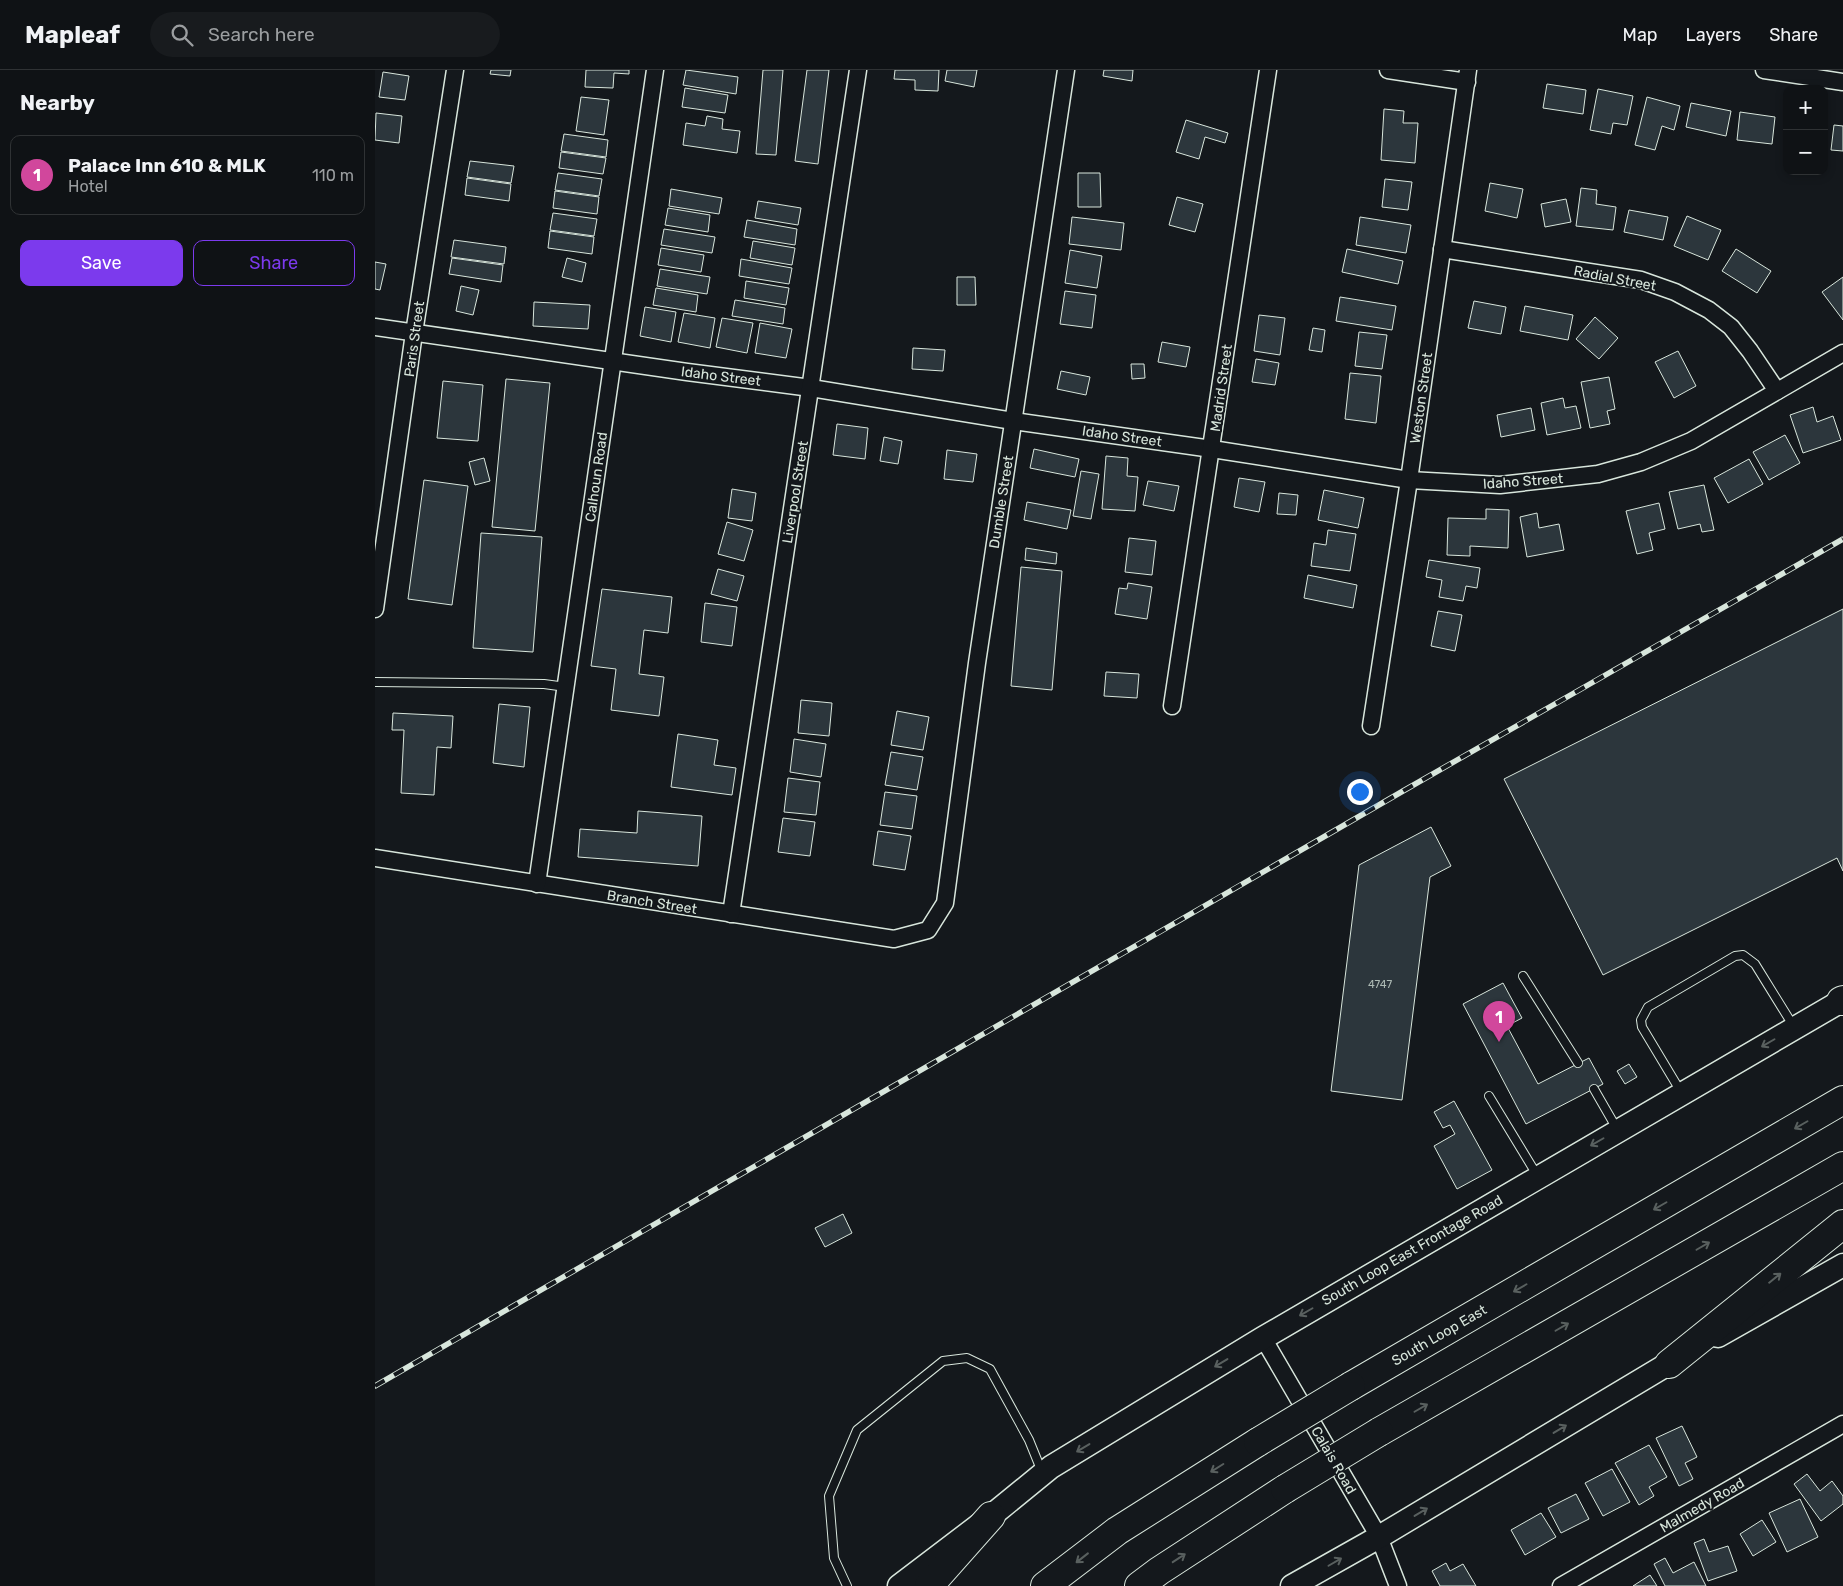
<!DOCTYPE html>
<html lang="en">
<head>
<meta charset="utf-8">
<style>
  body { margin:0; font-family:Rubik,sans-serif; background:#181b1e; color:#f1f3f6 }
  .controls { position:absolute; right:15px; top:15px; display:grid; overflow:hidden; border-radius:10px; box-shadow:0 2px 8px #0003 }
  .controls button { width:45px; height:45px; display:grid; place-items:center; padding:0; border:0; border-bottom:1px solid #2f3234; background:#0f1215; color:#f1f3f6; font:25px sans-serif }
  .you { position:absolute; left:984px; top:721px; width:18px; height:18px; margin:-12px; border:4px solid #fff; border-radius:50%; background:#1a73e8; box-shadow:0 0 0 8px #1a73e833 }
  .badge { display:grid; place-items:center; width:32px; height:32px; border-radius:50%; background:#7c3aed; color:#fff; font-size:16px; font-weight:700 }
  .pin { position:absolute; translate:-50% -41px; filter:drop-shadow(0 1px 2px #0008) }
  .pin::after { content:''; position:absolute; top:26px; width:18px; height:15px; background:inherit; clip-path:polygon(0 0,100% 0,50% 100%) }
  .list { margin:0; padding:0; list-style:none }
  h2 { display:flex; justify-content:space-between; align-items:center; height:65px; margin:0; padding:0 20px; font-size:21px }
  h2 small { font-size:16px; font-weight:400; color:#9b9ea0 }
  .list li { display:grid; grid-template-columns:32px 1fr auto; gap:15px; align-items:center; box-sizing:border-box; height:80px; margin:0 10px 10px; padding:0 10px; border:1px solid #2f3234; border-radius:10px }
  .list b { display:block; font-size:19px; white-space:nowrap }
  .list p { margin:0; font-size:16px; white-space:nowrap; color:#9b9ea0 }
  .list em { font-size:16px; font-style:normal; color:#9b9ea0 }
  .actions { display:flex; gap:10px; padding:15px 20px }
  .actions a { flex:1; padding:11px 0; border:1px solid #7c3aed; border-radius:10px; text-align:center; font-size:18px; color:#7c3aed }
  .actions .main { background:#7c3aed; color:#fff }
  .icon { flex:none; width:28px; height:28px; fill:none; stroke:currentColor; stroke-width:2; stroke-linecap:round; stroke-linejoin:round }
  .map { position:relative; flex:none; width:1468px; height:1516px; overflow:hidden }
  header { display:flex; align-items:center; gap:30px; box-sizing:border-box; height:70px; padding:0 25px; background:#0f1215; border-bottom:1px solid #2f3234 }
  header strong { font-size:24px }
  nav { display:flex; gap:28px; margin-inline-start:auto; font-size:18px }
  .search { width:350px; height:45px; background:#181b1e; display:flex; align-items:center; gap:12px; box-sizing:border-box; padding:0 18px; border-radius:28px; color:#9b9ea0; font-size:19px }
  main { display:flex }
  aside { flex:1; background:#0f1215 }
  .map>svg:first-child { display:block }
  .building { fill:#2c363c; stroke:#d8e6dc }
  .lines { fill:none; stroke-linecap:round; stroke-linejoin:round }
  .lane-casing { stroke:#d8e6dc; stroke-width:10 }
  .street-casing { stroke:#d8e6dc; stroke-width:19 }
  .secondary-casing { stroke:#d8e6dc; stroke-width:25 }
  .highway-casing { stroke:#d8e6dc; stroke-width:30 }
  .lane { stroke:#14181c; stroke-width:8 }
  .street { stroke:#14181c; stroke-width:16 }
  .secondary { stroke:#14181c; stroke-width:22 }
  .highway { stroke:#14181c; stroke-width:28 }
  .rail-casing { stroke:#d8e6dc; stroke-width:5.5 }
  .rail { stroke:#14181c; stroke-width:4; stroke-dasharray:11; stroke-linecap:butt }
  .highway-bridge-casing { stroke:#d8e6dc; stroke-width:30; stroke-linecap:butt }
  .highway-bridge { stroke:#14181c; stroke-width:28 }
  .oneway { stroke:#59605f }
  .labels { text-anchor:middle; stroke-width:4; stroke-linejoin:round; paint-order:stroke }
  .number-label { font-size:11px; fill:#adbab4 }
  .street-label { font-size:14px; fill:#d8e6dc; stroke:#14181c }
</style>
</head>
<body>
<header>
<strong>Mapleaf</strong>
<div class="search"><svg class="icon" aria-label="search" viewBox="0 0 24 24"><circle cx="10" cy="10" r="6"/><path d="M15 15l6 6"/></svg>Search here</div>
<nav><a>Map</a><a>Layers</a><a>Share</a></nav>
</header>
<main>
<aside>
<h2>Nearby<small></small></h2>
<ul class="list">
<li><span class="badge" style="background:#d1479c">1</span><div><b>Palace Inn 610 &amp; MLK</b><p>Hotel</p></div><em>110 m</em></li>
</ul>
<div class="actions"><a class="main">Save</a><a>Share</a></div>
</aside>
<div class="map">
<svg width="1468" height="1516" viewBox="0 0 1468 1516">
  <rect width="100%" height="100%" fill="#14181c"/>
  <!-- building -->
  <g class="building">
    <path d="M116,0H136L135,6L115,4Z"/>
    <path d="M211,0H254V4L239,3L238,18L210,17Z"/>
    <path d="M311,0L363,7L361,24L308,15Z"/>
    <path d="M388,0H408L401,85L381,84Z"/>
    <path d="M432,0H454L443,94L420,91Z"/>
    <path d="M520,0H564L563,21L540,20V10L519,9Z"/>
    <path d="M572,0H602L599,17L570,11Z"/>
    <path d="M729,0H758L757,11L728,6Z"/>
    <path d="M8,2L34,6L30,30L4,27Z"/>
    <path d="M1172,14L1211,20L1208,44L1168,38Z"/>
    <path d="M310,18L353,25L350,43L307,37Z"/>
    <path d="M1223,19L1258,26L1252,55L1238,53L1236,64L1215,60Z"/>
    <path d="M206,27L234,30L229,65L201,61Z"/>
    <path d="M1272,27L1305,36L1299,60L1287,56L1280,80L1260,75Z"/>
    <path d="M1316,33L1356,41L1351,66L1311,57Z"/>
    <path d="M1009,39L1029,41L1028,53H1043L1040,93L1006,90Z"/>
    <path d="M1365,42L1400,47L1397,74L1362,70Z"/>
    <path d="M1,43L27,46L24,73L0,70Z"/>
    <path d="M332,46L348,49L347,59L365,61L362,83L308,75L311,53L330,56Z"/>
    <path d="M811,50L853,63L850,73L830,67L824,89L801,82Z"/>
    <path d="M1459,55L1468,56V81L1456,80Z"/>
    <path d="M189,64L233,70L231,87L186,81Z"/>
    <path d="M186,82L231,88L228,104L184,98Z"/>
    <path d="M95,91L139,96L136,113L92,107Z"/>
    <path d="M183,103L227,109L224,126L180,120Z"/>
    <path d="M703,103H725L726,137H703Z"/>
    <path d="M92,108L136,114L134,131L90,125Z"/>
    <path d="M1010,109L1037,112L1033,140L1007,137Z"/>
    <path d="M1115,113L1148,119L1142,148L1110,141Z"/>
    <path d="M1206,118L1222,120L1221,134L1241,137L1238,160L1201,156Z"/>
    <path d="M296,119L347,128L344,144L294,136Z"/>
    <path d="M180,121L224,127L222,144L178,138Z"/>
    <path d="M802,127L828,134L820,162L794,155Z"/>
    <path d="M1191,129L1196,152L1170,157L1166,134Z"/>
    <path d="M383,131L426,138L423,155L380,148Z"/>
    <path d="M293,138L335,145L333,162L290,155Z"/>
    <path d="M1254,140L1293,147L1288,170L1249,162Z"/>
    <path d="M178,143L222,149L219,166L175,160Z"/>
    <path d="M1312,146L1346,160L1333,190L1299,176Z"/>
    <path d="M697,147L749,153L746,180L694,174Z"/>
    <path d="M985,147L1036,155L1031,183L981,175Z"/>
    <path d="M372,150L422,159L420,175L369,167Z"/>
    <path d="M289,159L340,167L337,183L286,175Z"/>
    <path d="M175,161L219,167L217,184L173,178Z"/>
    <path d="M79,170L131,177L129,194L76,187Z"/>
    <path d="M378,171L420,178L417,195L375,188Z"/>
    <path d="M286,178L329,185L326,202L283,195Z"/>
    <path d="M972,179L1028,191L1023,214L967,202Z"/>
    <path d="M1361,179L1396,201L1382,223L1347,201Z"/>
    <path d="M695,180L727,186L722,218L690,213Z"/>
    <path d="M77,188L128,195L126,212L74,204Z"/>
    <path d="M192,188L211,193L207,212L187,207Z"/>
    <path d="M366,189L417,198L414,214L364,206Z"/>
    <path d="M0,192L11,194L5,220L0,219Z"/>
    <path d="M285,199L335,207L332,224L282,216Z"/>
    <path d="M582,207H600L601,235H582Z"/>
    <path d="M1468,207V250L1447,222Z"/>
    <path d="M371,211L414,218L411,235L369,228Z"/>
    <path d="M86,216L104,220L98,245L81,241Z"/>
    <path d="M281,218L323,225L321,242L278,235Z"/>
    <path d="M690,221L721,225L717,258L685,254Z"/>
    <path d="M965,227L1021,236L1017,260L961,251Z"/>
    <path d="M360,230L410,238L408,254L357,246Z"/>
    <path d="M1099,231L1131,237L1126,264L1093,258Z"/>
    <path d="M159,232L215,235L213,259L158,256Z"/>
    <path d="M1150,236L1198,245L1193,270L1145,261Z"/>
    <path d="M270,237L301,242L296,272L265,266Z"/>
    <path d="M309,243L340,248L335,278L303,272Z"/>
    <path d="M884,245L910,248L905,285L879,281Z"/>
    <path d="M1220,247L1243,268L1224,289L1201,269Z"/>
    <path d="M347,248L378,253L372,283L341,277Z"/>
    <path d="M385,253L417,259L411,288L380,283Z"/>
    <path d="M938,258L950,260L947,282L934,280Z"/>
    <path d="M984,262L1012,265L1007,299L980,296Z"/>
    <path d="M787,272L815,277L811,297L783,292Z"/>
    <path d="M538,278L570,280L568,301L537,299Z"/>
    <path d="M1303,281L1321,316L1299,328L1280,292Z"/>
    <path d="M881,289L904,293L900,315L877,312Z"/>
    <path d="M756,294H769L770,308L757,309Z"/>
    <path d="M686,301L715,307L711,325L682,319Z"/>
    <path d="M975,303L1006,306L1001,353L970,349Z"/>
    <path d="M1234,307L1240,339L1232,341L1235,354L1215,358L1206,312Z"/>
    <path d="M131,309L175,313L160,461L117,457Z"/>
    <path d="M68,311L108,315L103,371L62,368Z"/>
    <path d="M1188,328L1190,338L1201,336L1206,358L1172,365L1166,333Z"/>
    <path d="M1438,337L1442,352L1458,346L1466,370L1428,383L1415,345Z"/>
    <path d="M1156,338L1160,360L1126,367L1122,345Z"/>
    <path d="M462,354L493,358L490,389L458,385Z"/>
    <path d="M1410,365L1425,393L1394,410L1378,382Z"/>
    <path d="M509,367L527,371L523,394L505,391Z"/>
    <path d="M659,379L704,389L700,407L655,398Z"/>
    <path d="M572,380L602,384L598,412L569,409Z"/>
    <path d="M731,386L753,388L752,406L763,407L760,441L727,439Z"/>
    <path d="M109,388L115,411L100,415L94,392Z"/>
    <path d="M1374,389L1388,414L1353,433L1339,408Z"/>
    <path d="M706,401L724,404L716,449L698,446Z"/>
    <path d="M864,408L890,412L884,442L859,437Z"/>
    <path d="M49,410L93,416L77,535L33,529Z"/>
    <path d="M773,411L804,416L799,441L768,435Z"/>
    <path d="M1329,415L1339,460L1327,462L1325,454L1303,459L1294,422Z"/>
    <path d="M357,419L381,423L377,451L353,448Z"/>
    <path d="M949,420L989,428L983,458L943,450Z"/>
    <path d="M904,423L923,425L921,445L902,444Z"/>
    <path d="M652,432L696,440L692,459L649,450Z"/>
    <path d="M1284,433L1290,459L1274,463L1278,480L1262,484L1251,441Z"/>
    <path d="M1111,439L1134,440L1133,478L1095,476V486L1072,485L1073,448L1111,449Z"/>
    <path d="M1162,443L1164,458L1184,454L1189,480L1152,487L1145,447Z"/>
    <path d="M352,452L378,460L369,491L343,484Z"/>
    <path d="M953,460L981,464L975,501L936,496L939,473L951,475Z"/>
    <path d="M106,463L167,467L158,582L98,578Z"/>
    <path d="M754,468L781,471L777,505L750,502Z"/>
    <path d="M651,478L682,483L681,494L650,490Z"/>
    <path d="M1054,490L1105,498L1102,518L1091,516L1088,531L1064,527L1067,510L1051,507Z"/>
    <path d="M646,497L687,501L677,620L636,616Z"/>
    <path d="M343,499L369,506L362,531L336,524Z"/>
    <path d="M933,505L982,515L978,538L929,528Z"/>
    <path d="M753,513L777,517L772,549L740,544L744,518L752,519Z"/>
    <path d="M227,519L297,527L293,563L269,560L264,604L289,607L284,646L236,640L241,599L216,596Z"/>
    <path d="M330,533L362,537L357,576L326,572Z"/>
    <path d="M1468,539V801L1462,788L1228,905L1129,709Z"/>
    <path d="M1063,541L1087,545L1080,581L1056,576Z"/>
    <path d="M731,602L764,604L762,628L729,626Z"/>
    <path d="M426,630L457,633L454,666L423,663Z"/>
    <path d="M124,634L155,637L149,697L118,693Z"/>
    <path d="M522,641L554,647L548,680L516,675Z"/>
    <path d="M18,643L78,646L76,678L62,677L59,725L26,723L29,660H17Z"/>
    <path d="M303,664L343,670L339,695L361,698L357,725L296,717Z"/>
    <path d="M419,669L451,674L446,707L415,702Z"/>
    <path d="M516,682L548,687L542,720L510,715Z"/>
    <path d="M413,708L445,712L441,745L409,742Z"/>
    <path d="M510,722L542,726L537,759L505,755Z"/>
    <path d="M263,741L327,746L323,796L203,787L205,759L262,763Z"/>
    <path d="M408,748L440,752L435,786L403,782Z"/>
    <path d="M1056,757L1076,796L1055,807L1027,1030L956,1021L984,795Z"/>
    <path d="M503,761L536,766L530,800L498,795Z"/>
    <path d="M1128,913L1147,948L1132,956L1163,1014L1214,988L1228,1014L1151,1054L1088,934Z"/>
    <path d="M1254,994L1262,1007L1250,1014L1242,1001Z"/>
    <path d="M1079,1031L1117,1100L1082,1119L1059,1076L1080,1064L1075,1055L1068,1058L1059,1042Z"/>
    <path d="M468,1144L477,1163L450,1177L440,1158Z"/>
    <path d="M1307,1356L1322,1387L1310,1393L1318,1409L1304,1416L1281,1368Z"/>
    <path d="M1274,1375L1292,1407L1274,1417L1279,1426L1264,1435L1240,1393Z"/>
    <path d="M1237,1399L1255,1432L1228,1446L1210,1413Z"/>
    <path d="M1432,1404L1445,1421L1457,1411L1468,1426V1434L1446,1451L1419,1414Z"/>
    <path d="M1201,1424L1214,1449L1186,1463L1173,1438Z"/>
    <path d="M1425,1429L1443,1467L1412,1482L1394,1443Z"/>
    <path d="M1166,1443L1181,1467L1150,1485L1136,1460Z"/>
    <path d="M1387,1450L1401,1472L1378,1486L1365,1464Z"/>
    <path d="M1329,1469L1334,1482L1353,1476L1362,1501L1333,1511L1319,1473Z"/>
    <path d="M1290,1488L1298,1503L1319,1492L1331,1516H1290L1279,1494Z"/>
    <path d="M1071,1493L1075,1501L1088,1494L1101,1516H1065L1057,1501Z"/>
    <path d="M1275,1505L1282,1516H1258Z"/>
  </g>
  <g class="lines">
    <!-- lane casing -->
    <g class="lane-casing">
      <g id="lane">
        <path d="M0,612L169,614L191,617"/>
        <path d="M1148,906L1203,993"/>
        <path d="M1219,1019L1242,1059"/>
        <path d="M1306,1022L1267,957L1266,950L1273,937L1360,886L1368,885L1380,894L1419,957"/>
        <path d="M1114,1026L1162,1105"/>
        <path d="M472,1516L459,1488L454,1426L482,1360L568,1291L592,1288L615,1299L654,1370L667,1402"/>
      </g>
    </g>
    <!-- street casing -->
    <g class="street-casing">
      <g id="street">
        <path d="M1013,0L1092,12"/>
        <path d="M1389,0L1468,12"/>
        <path d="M1067,179L1266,210L1300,222L1334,240L1356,257L1375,281L1402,321"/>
        <path d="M0,257L312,302L436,318L638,351L837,379L1034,410L1125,415L1223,404L1266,392L1316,371L1468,283"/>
        <path d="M0,539L39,263L80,0"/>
        <path d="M797,636L893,0"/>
        <path d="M996,656L1034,410L1093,0"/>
        <path d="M0,788L519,869L553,860L570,833L602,593L691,0"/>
        <path d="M162,814L280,0"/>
        <path d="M356,844L483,0"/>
        <path d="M888,1268L1004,1467L1023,1516"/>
        <path d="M1186,1516L1468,1354"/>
      </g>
    </g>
    <!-- secondary casing -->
    <g class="secondary-casing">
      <g id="secondary">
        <path d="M1343,1266L1468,1195"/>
        <path d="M524,1516L616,1446L676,1397L888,1268L1468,930"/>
        <path d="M917,1516L1004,1467L1308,1285"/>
      </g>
    </g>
    <!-- highway casing -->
    <g class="highway-casing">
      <g id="highway">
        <path d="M1466,931L1468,930"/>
        <path d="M1294,1294L1468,1154"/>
        <path d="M976,1316L1468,1030"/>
        <path d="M1004,1362L1468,1096"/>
        <path d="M554,1516L616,1446"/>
        <path d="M670,1516L742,1461L883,1372"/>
        <path d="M764,1516L784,1501L910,1419"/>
      </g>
    </g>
    <!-- lane -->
    <use href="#lane" class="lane"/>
    <!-- street -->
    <use href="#street" class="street"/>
    <!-- secondary -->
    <use href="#secondary" class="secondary"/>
    <!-- highway -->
    <use href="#highway" class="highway"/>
    <!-- rail casing -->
    <g class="rail-casing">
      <path id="rail" d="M0,1316L1028,721L1468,469"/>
    </g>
    <!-- rail -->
    <use href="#rail" class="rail"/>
    <!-- highway-bridge casing -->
    <g class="highway-bridge-casing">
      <g id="highway-bridge">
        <path d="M883,1372L976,1316"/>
        <path d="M910,1419L1004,1362"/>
      </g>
    </g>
    <!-- highway-bridge -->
    <use href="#highway-bridge" class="highway-bridge"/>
  </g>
  <!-- one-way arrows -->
  <defs><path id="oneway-shaft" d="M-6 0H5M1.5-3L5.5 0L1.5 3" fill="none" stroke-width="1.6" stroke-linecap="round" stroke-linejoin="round" transform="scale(1.25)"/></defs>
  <g class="oneway">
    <use href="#oneway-shaft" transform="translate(1393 973) rotate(150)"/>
    <use href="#oneway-shaft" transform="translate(1426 1055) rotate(150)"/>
    <use href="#oneway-shaft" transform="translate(1222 1072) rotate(150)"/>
    <use href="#oneway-shaft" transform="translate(1285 1136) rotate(150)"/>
    <use href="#oneway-shaft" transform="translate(1328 1176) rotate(-30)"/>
    <use href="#oneway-shaft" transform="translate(1400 1208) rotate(-39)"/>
    <use href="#oneway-shaft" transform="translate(1145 1218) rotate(150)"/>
    <use href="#oneway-shaft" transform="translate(931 1242) rotate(150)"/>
    <use href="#oneway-shaft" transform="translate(1187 1257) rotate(-30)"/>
    <use href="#oneway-shaft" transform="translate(846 1293) rotate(149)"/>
    <use href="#oneway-shaft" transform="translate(1046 1338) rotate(-30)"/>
    <use href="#oneway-shaft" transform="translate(1185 1359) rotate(-31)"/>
    <use href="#oneway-shaft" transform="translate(708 1378) rotate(149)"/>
    <use href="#oneway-shaft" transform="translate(842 1398) rotate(148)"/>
    <use href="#oneway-shaft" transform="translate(1046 1442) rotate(-31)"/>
    <use href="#oneway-shaft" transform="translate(707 1488) rotate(142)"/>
    <use href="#oneway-shaft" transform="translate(804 1488) rotate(-33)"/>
    <use href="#oneway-shaft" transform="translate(960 1492) rotate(-30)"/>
  </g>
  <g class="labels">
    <!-- number labels -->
    <g class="number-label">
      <text x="1005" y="918">4747</text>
    </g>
    <!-- street labels -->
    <g class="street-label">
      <text transform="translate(1240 208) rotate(11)" y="5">Radial Street</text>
      <text transform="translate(39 269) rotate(-82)" y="5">Paris Street</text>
      <text transform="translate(346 306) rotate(7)" y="5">Idaho Street</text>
      <text transform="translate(846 318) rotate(-82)" y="5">Madrid Street</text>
      <text transform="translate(1046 328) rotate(-82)" y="5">Weston Street</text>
      <text transform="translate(747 366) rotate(8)" y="5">Idaho Street</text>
      <text transform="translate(221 407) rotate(-82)" y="5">Calhoun Road</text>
      <text transform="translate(1148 411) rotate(-4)" y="5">Idaho Street</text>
      <text transform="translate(420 422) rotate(-81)" y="5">Liverpool Street</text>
      <text transform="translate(626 432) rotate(-81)" y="5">Dumble Street</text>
      <text transform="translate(277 832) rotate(9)" y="5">Branch Street</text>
      <text transform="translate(1037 1180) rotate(-30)" y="5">South Loop East Frontage Road</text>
      <text transform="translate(1064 1265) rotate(-30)" y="5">South Loop East</text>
      <text transform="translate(959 1390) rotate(60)" y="5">Calais Road</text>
      <text transform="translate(1327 1435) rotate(-30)" y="5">Malmedy Road</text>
    </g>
  </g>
</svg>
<div class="controls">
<button>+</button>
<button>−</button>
</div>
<div class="you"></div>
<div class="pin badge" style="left:1124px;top:972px;background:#d1479c">1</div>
</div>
</main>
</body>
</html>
